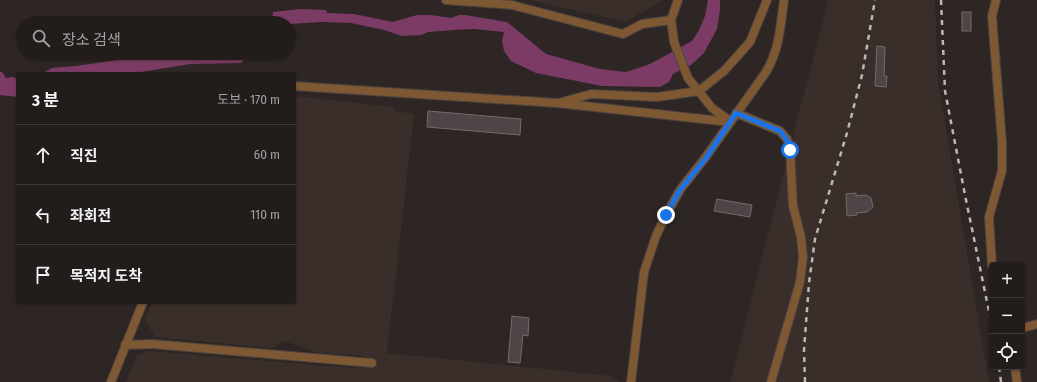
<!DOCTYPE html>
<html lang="ko">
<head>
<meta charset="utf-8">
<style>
  body { margin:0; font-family:"Fira Sans Condensed","Noto Sans KR",sans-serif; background:#2a2524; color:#f1f3f6 }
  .controls { position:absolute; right:12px; bottom:12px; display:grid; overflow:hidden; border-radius:4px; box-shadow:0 1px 3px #0004 }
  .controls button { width:36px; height:36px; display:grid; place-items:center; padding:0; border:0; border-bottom:1px solid #3f3a3a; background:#221c1b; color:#f1f3f6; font:20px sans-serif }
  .stop { position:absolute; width:12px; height:12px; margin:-9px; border:3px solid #1a73e8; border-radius:50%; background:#fff }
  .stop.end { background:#1a73e8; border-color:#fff; box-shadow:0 1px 4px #0008 }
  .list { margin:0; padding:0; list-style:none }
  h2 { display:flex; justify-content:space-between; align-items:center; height:52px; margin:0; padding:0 16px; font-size:17px }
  h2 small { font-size:13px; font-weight:400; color:#a2a1a3 }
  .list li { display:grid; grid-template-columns:26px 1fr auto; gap:12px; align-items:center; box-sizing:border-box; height:60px; padding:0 16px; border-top:1px solid #3f3a3a }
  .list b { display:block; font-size:15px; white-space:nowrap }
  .list em { font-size:13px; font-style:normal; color:#a2a1a3 }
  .icon { flex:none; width:22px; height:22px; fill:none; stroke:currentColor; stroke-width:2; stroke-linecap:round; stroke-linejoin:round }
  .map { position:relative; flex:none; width:1037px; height:382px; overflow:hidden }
  .search { position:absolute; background:#221c1b; box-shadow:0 1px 3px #0004; left:16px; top:16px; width:280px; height:44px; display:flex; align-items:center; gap:10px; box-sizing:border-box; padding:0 14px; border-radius:22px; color:#a2a1a3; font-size:15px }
  .panel { position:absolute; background:#221c1b; box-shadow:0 1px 3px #0004; left:16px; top:72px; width:280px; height:232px; border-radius:4px }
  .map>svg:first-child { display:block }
  .built { fill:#3a2e2a }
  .water { fill:#7c3b64 }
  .building { fill:#4d4546; stroke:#746c6c }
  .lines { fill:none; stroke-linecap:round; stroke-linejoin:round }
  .minor-casing { stroke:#494240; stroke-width:10 }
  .minor { stroke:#7e5832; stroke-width:8 }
  .rail { stroke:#bcb8b6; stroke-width:2.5; stroke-dasharray:5 5; stroke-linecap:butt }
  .route { stroke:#1a73e8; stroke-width:5 }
</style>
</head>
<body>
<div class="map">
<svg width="1037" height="382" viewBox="0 0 1037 382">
  <rect width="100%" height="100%" fill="#2d2624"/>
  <!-- built -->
  <g class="built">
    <path d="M528,0H663L626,22Z"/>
    <path d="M828,0H935L938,82L989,382H730Z"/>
    <path d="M294,96L394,107V111L414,114L387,353L612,376L619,382H126L137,355L148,351L354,368L363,356L318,353L285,341L272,348L155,337L145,320L152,302H294Z"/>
  </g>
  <!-- water -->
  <g class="water">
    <path d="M708,0H720V10L717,29L704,53L691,65L673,74L669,82L660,87L602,86L536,73L511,61L504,51L502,41L504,32L474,29L454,30L428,32L421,35L402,36L384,30L351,23L321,22L289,24L251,23L273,15V12L300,9L326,10L327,13L354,14L393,22L417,15H431L451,18L459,15H465L507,22L546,54L600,69L626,72L650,64L692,41L699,30L705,16Z"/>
    <path d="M122,53H250L241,63L190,64L129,74H41L52,68L76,66L132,58L130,53L119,55Z"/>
    <path d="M0,72H2L6,78L13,77L18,79V97L0,95Z"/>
  </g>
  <!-- building -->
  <g class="building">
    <rect x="962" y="12" width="9" height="19"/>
    <path d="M877,46L885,47L884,76H887L886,87L875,86Z"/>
    <path d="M428,111L521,119L520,135L427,127Z"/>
    <path d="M856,193V196L866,195L871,198L873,207L867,212L856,213L857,215L847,216L846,194Z"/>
    <path d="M717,199L752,205L750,217L714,211Z"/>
    <path d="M512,316L529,318L528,336L523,335L520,363L508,362Z"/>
  </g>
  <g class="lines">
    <!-- minor casing -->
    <g class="minor-casing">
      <g id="minor">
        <path d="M446,0L512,5L623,34L642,24L671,20"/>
        <path d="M678,0L671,20L674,42L688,78L712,108L730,121"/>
        <path d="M294,86L557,103L730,122"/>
        <path d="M562,102L591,94L657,97L699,91L724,71L750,42L767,0"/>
        <path d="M736,113L780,131L787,139L790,149L793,206L801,237L803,257L800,282L771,382"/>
        <path d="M992,265L989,217L1002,171V142L992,16L996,0"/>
        <path d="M1022,328L1037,324"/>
        <path d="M125,345L152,344L372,363"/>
        <path d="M1015,367L1017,382"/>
        <path d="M111,382L143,302"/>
        <path d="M631,382L644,272L656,236L666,215L680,190L705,158L766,72C780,48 780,28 784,0"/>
      </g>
    </g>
    <!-- minor -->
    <use href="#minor" class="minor"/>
    <!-- rail -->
    <g class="rail">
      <path d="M941,0L945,91L965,195L992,326"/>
      <path d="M999,367L1001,382"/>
      <path d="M805,382L804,350L809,283L815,239L847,133L862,75L875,0"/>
    </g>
  </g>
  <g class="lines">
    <!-- route -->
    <path class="route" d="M666,215L680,190L706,158L736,113L780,131L787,140L790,150"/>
  </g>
</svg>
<div class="controls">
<button>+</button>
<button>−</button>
<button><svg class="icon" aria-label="locate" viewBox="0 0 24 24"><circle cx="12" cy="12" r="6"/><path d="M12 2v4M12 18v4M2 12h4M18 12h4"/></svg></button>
</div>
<div class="stop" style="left:790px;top:150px"></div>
<div class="stop end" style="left:666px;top:215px"></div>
<div class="search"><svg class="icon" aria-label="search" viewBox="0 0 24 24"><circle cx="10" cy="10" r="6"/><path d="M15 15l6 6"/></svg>장소 검색</div>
<section class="panel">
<h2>3 분<small>도보 · 170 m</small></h2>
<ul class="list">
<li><svg class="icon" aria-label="ahead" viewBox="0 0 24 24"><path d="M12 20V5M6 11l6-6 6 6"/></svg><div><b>직진</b></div><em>60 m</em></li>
<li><svg class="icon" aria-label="left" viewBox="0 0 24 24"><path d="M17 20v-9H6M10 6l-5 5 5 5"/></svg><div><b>좌회전</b></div><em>110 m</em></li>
<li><svg class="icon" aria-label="arrive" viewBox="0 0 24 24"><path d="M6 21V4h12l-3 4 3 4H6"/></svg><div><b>목적지 도착</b></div></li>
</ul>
</section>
</div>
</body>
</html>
